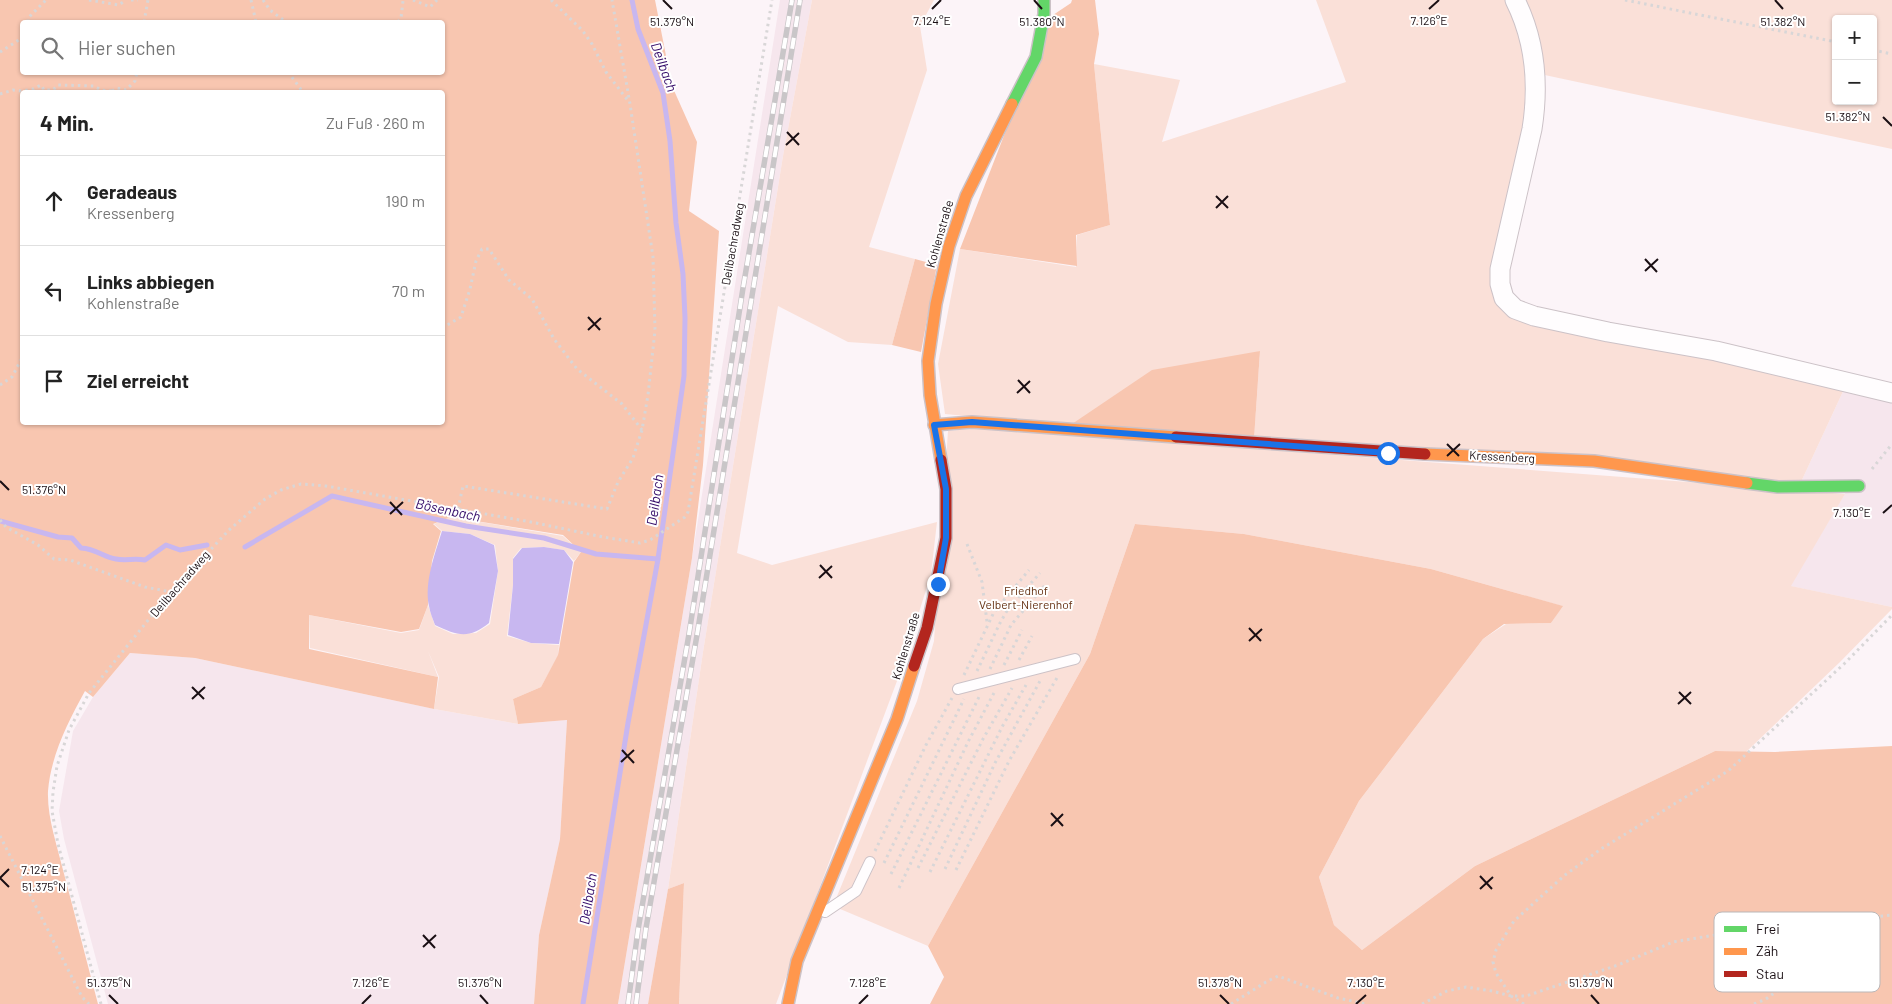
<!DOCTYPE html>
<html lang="de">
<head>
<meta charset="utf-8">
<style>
  body { margin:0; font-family:Barlow,sans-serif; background:#f2f2f2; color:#222 }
  .controls { position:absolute; right:15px; top:15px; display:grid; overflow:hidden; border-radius:5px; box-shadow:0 1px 4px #0004 }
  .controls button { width:45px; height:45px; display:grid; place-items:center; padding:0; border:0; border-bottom:1px solid #e0e0e0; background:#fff; color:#222; font:25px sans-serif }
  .stop { position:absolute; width:15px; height:15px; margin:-11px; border:4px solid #1a73e8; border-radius:50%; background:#fff }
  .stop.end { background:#1a73e8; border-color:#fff; box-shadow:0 1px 5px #0008 }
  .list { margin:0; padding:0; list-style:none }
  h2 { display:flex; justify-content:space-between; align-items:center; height:65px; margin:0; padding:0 20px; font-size:21px }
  h2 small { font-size:16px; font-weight:400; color:#767676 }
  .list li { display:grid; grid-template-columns:32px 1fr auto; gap:15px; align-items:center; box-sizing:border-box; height:90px; padding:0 20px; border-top:1px solid #e0e0e0 }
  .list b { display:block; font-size:19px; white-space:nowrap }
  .list p { margin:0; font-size:16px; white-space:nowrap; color:#767676 }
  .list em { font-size:16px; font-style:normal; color:#767676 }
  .icon { flex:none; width:28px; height:28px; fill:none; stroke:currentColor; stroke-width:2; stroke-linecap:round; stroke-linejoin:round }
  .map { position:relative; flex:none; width:1892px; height:1004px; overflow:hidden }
  .search { position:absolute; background:#fff; box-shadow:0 1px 4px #0004; left:20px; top:20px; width:425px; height:55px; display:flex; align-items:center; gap:12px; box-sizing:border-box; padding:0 18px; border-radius:5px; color:#767676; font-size:19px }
  .panel { position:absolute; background:#fff; box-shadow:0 1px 4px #0004; left:20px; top:90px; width:425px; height:335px; border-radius:5px }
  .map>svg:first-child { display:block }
  .built { fill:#f6e6ed }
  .green { fill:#fae0d8; fill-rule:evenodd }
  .forest { fill:#f8c6b0; fill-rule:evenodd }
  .water { fill:#c8b7f0 }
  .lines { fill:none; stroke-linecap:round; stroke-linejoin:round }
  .stream { stroke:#c8b7f0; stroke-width:5 }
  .lane-casing { stroke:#ccc2c7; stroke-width:12 }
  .street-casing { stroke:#ccc2c7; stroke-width:21 }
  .fast-casing { stroke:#ccc2c7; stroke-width:14 }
  .slow-casing { stroke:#ccc2c7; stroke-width:14 }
  .jam-casing { stroke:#ccc2c7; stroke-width:14 }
  .path { stroke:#d8d6d7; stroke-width:3; stroke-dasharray:2.5 4; stroke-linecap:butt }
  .lane { stroke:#fffdfe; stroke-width:10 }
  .street { stroke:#fffdfe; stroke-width:19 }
  .fast { stroke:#63d668; stroke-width:11 }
  .slow { stroke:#ff974d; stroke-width:11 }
  .jam { stroke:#b3261e; stroke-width:11 }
  .rail-casing { stroke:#c9c6c8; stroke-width:5.5 }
  .rail { stroke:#fff; stroke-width:4; stroke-dasharray:11; stroke-linecap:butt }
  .route { stroke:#1a73e8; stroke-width:6 }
  .ticks { fill:none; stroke:#1a0f14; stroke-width:2 }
  .labels { text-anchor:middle; stroke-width:4; stroke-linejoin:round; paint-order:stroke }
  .street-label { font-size:12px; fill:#1a0f14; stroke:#fff }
  .park-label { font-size:12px; fill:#653112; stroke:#fff }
  .water-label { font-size:14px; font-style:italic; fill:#330a68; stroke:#fff }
  .key { fill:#fff; stroke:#bab7b8; stroke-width:1 }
  .key-label { font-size:14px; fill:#1a0f14 }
  .ticks-label { font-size:12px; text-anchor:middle; fill:#1a0f14; stroke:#fff; stroke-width:4; stroke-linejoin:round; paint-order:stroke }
</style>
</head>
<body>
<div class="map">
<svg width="1892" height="1004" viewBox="0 0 1892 1004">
  <rect width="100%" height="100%" fill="#fcf4f8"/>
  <!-- built -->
  <g class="built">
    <path d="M780,0H812L783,156L703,652L668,889L648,1004H618L692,558Z"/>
    <path d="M1846,385L1892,397V607L1790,586L1852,482H1801Z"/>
    <path d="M130,653L195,658L434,709L518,724L567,720L560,839L539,935L534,1004H108L64,839L59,811L73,731L93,697Z"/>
  </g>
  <!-- green -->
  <g class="green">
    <path d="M812,0H934L920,26L927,70L869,247L915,259L892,345L848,342L778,306L737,553L772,565L937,522L931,574L900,673L776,1004H679L684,883L668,889L703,652L783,156Z"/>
    <path d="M1316,0H1510L1532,74L1501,299L1846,385L1801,482L1254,439L1260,351L1069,426L945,414L938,364L960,249L1076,267L1077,235L1110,225L1094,64L1180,80L1162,142L1346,82Z"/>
    <path d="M1519,0H1892V149L1540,74ZM1836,19H1873V101H1836Z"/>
    <path d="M984,428L1845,494L1791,586L1892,607V609L1840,662L1746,752L1715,751L1475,866L1362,950L1334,925L1319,877L1359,801L1483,639L1506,624L1551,623L1562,606L1431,569L1244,534L1135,524L1090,654L928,946L833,906L917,701L934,641L948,431Z"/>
    <path d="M451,517L563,536L581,552L574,561L564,550L544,547L521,548L513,558V585L507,636L531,643L559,645L558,656L541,687L513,699L518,724L434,709L439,677L428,651L438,677L310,648L309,615L401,633L419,630L428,605L435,626L453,634L476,633L490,624L498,571L495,545L470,534L442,531L434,524Z"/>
  </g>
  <!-- forest -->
  <g class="forest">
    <path d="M0,0H655L672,86L697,142L689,211L719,231L703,465L692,558L618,1004H534L539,935L560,839L567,720L518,724L513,699L541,687L558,655L574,562L581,552L563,535L451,517L433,524L441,531L432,561L428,605L419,629L401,632L309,615V649L438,677L434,709L195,658L130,653L93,697L85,691C68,722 51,755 48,791C47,817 57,845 63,870C75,915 86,959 98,1004H0ZM442,22V72H22V22ZM442,92V422H22V92Z"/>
    <path d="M1072,0H1095L1099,34L1094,64L1110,225L1076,235L1077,266L960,249L1050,17L1071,3Z"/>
    <path d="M915,259L937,265L921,352L892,345Z"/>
    <path d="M1260,351L1254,439L1069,426L1152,370Z"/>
    <path d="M1135,524L1244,534L1431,569L1563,606L1551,623L1504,624L1483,639L1359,801L1319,877L1334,925L1362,950L1475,866L1715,751L1775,752L1892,746V1004H930L944,977L928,946L1090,654Z"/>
    <path d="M684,883L679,1004H648L668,889Z"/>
  </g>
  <!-- water -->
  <g class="water">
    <path d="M442,531L470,534L494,545L498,571L489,623C469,639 458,636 435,625C433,619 430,613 429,606C424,582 435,554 442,531Z"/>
    <path d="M544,547L564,550L573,562L559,644L531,643L508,635L513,585V559L522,548Z"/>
  </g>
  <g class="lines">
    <!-- stream -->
    <g class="stream">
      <path d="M0,521L58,537L72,538L81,548C97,549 103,557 116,559C126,561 134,558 145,560L166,545L180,550L207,545"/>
      <path d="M245,547L332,496L466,526L544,538L596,554L658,559"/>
      <path d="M583,1004L628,723L658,559L684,376L685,318L683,274L676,223L670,141L663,93L638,29L632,0"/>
    </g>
    <!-- lane casing -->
    <g class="lane-casing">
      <g id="lane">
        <path d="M958,689L1075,659"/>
        <path d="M825,912L856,891L870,862"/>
      </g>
    </g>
    <!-- street casing -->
    <g class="street-casing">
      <path id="street" d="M1515,0C1535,40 1539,85 1532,129L1500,269V284L1504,298L1515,309L1534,316L1608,332L1716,351L1892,393"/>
    </g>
    <!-- fast casing -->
    <g class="fast-casing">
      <g id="fast">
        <path d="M1012,104L1036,57L1044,14V0"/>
        <path d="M1747,483L1778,487L1859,486"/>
      </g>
    </g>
    <!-- slow casing -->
    <g class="slow-casing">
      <g id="slow">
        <path d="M934,425L972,422L1176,437"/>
        <path d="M1425,454L1594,461L1747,483"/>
        <path d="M941,460L930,395L928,361L936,304L949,246L966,196L1012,104"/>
        <path d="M788,1004L797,961L897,719L914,666"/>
      </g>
    </g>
    <!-- jam casing -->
    <g class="jam-casing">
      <g id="jam">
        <path d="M1176,437L1425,454"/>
        <path d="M914,666L927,628L946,538V489L941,460"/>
      </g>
    </g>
    <!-- path -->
    <g class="path">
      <path d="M89,0L119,5L126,0"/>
      <path d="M131,0H138"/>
      <path d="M251,0L256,22"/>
      <path d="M263,0L270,10L286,22"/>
      <path d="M413,0L430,7L437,0"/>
      <path d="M551,0L582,30L592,44L606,72L629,102"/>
      <path d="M1625,0L1836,42"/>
      <path d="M28,22V18L46,0"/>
      <path d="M144,22L148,0"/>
      <path d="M398,22L401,18L403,1L405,0"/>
      <path d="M1873,50L1892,54"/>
      <path d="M0,52L22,38"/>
      <path d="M288,72L300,88L302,92"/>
      <path d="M112,91L117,88L126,90L135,81L137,72"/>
      <path d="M0,94L13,90L22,91L33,89L41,85L44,90H53L58,85L94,86L101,90L112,91"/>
      <path d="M442,328L461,317L470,289L476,261L482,249H489L509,280L532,299L554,339L577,369L622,404L642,430"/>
      <path d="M0,385L12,377L22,358"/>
      <path d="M1872,469L1892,444"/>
      <path d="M458,509L463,486L607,509L618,482L633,458L642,430L648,395L655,330L653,257L630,104L612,0"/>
      <path d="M0,520L6,527L38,545L54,559L70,560L145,587L171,592"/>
      <path d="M967,544L982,582L987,622"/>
      <path d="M1019,660L1032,636"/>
      <path d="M1004,665L1022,630"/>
      <path d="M990,669L1011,625L1047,583"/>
      <path d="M977,671L1000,623L1008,609L1040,573"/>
      <path d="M964,675L994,612L1029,570"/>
      <path d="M0,836L82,997L89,1004"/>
      <path d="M875,851L926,745L952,698"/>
      <path d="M884,863L964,699"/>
      <path d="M918,868L983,739L1012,688"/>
      <path d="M945,869L995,763L1040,681"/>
      <path d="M956,870L1009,761L1058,676"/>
      <path d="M930,872L1002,727L1026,685"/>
      <path d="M891,874L980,695"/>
      <path d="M899,888L968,742L995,691"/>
      <path d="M101,1004L58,844L52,811L53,792L57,766L69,730L89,693L171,592L229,530L265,499L281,490L301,484L326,486L531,522L603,537L640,543L650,540L685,517L688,512L772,0"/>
      <path d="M1231,1004L1266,982L1278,976L1338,998L1366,1004"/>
      <path d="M1422,1004L1447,991L1466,987L1492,991L1511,996H1526L1618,965L1673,942L1745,930L1892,915"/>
      <path d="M1524,1004L1511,996L1496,973L1493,962L1496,950L1514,921L1565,875L1601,849L1728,771L1845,663L1892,615"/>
      <path d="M1754,1004L1766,999L1878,917"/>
    </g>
    <!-- lane -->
    <use href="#lane" class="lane"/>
    <!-- street -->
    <use href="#street" class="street"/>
    <!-- fast -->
    <use href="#fast" class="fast"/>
    <!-- slow -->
    <use href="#slow" class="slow"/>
    <!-- jam -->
    <use href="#jam" class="jam"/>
    <!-- rail casing -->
    <g class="rail-casing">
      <g id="rail">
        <path d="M628,1004L638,930L689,634L743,288L792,0"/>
        <path d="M636,1004L646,928L697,635L800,0"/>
      </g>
    </g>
    <!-- rail -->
    <use href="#rail" class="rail"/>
  </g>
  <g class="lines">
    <!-- route -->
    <path class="route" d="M938,584L946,538V489L934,425L972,422L1388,453"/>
  </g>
  <!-- ticks -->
  <path class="ticks" d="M663,0L672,9M1034,0L1042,9M1775,0L1783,9M932,9L941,0M1429,9L1439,0M1883,117L1892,126M787,132L799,145M786,145L799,133M1216,196L1228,208M1216,208L1228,196M1645,259L1657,272M1645,271L1658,259M588,317L600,330M588,330L601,318M1018,380L1030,393M1017,393L1030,381M1447,444L1459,456M1447,456L1460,444M0,481L9,490M390,502L402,515M1883,513L1892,505M390,514L403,502M820,565L832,578M819,578L832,566M1249,628L1261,641M1249,641L1262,629M192,687L204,699M1679,692L1691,704M192,699L205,687M1678,704L1691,692M622,750L634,763M621,762L634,750M1051,813L1063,826M1051,826L1063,814M1480,876L1492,889M0,878L9,869M0,878L9,887M1480,889L1493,877M423,935L435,948M423,947L436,935M109,995L118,1004M480,995L488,1004M1220,995L1229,1004M1591,995L1599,1004M362,1004L371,995M859,1004L868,995M1356,1004L1366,995"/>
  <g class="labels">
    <!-- street labels -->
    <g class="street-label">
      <text transform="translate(940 234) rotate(-74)" y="4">Kohlenstraße</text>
      <text transform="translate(733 244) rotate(-80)" y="4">Deilbachradweg</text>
      <text transform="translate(1502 457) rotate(3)" y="4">Kressenberg</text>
      <text transform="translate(180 584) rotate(-49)" y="4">Deilbachradweg</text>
      <text transform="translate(906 646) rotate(-73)" y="4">Kohlenstraße</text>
    </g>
    <!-- park labels -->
    <g class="park-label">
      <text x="1026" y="595">Friedhof<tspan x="1026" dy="14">Velbert-Nierenhof</tspan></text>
    </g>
    <!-- water labels -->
    <g class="water-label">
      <text transform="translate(664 67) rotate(70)" y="5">Deilbach</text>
      <text transform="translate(655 500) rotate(-82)" y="5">Deilbach</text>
      <text transform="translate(448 510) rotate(12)" y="5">Bösenbach</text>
      <text transform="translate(588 899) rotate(-81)" y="5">Deilbach</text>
    </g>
  </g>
  <!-- legend -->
  <rect x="1714" y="912" width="166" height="80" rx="8" class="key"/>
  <rect x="1724" y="926" width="23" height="6" fill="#63d668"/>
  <rect x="1724" y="948" width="23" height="7" fill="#ff974d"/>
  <rect x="1724" y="971" width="23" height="6" fill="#b3261e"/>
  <g class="key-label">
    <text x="1756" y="934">Frei</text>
    <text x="1756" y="956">Zäh</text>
    <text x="1756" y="979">Stau</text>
  </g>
  <g class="ticks-label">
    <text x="1429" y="25">7.126°E</text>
    <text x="932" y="25">7.124°E</text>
    <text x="672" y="26">51.379°N</text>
    <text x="1783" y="26">51.382°N</text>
    <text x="1042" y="26">51.380°N</text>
    <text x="1848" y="121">51.382°N</text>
    <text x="44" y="494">51.376°N</text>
    <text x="1852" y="517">7.130°E</text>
    <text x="40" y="874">7.124°E</text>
    <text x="44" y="891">51.375°N</text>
    <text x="109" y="987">51.375°N</text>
    <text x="480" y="987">51.376°N</text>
    <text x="1220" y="987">51.378°N</text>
    <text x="1591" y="987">51.379°N</text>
    <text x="371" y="987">7.126°E</text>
    <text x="868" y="987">7.128°E</text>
    <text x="1366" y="987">7.130°E</text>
  </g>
</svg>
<div class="controls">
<button>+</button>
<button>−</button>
</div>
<div class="stop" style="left:1388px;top:453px"></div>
<div class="stop end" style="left:938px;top:584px"></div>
<div class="search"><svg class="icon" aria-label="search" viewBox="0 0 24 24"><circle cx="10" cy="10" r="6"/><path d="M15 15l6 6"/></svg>Hier suchen</div>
<section class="panel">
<h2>4 Min.<small>Zu Fuß · 260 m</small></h2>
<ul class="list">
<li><svg class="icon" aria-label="ahead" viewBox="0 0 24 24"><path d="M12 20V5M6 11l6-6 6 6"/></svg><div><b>Geradeaus</b><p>Kressenberg</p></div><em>190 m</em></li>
<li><svg class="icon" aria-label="left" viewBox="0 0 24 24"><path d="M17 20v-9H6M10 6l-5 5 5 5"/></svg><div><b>Links abbiegen</b><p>Kohlenstraße</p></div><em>70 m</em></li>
<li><svg class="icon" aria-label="arrive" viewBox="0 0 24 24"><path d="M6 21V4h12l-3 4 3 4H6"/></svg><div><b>Ziel erreicht</b></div></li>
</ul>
</section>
</div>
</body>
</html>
